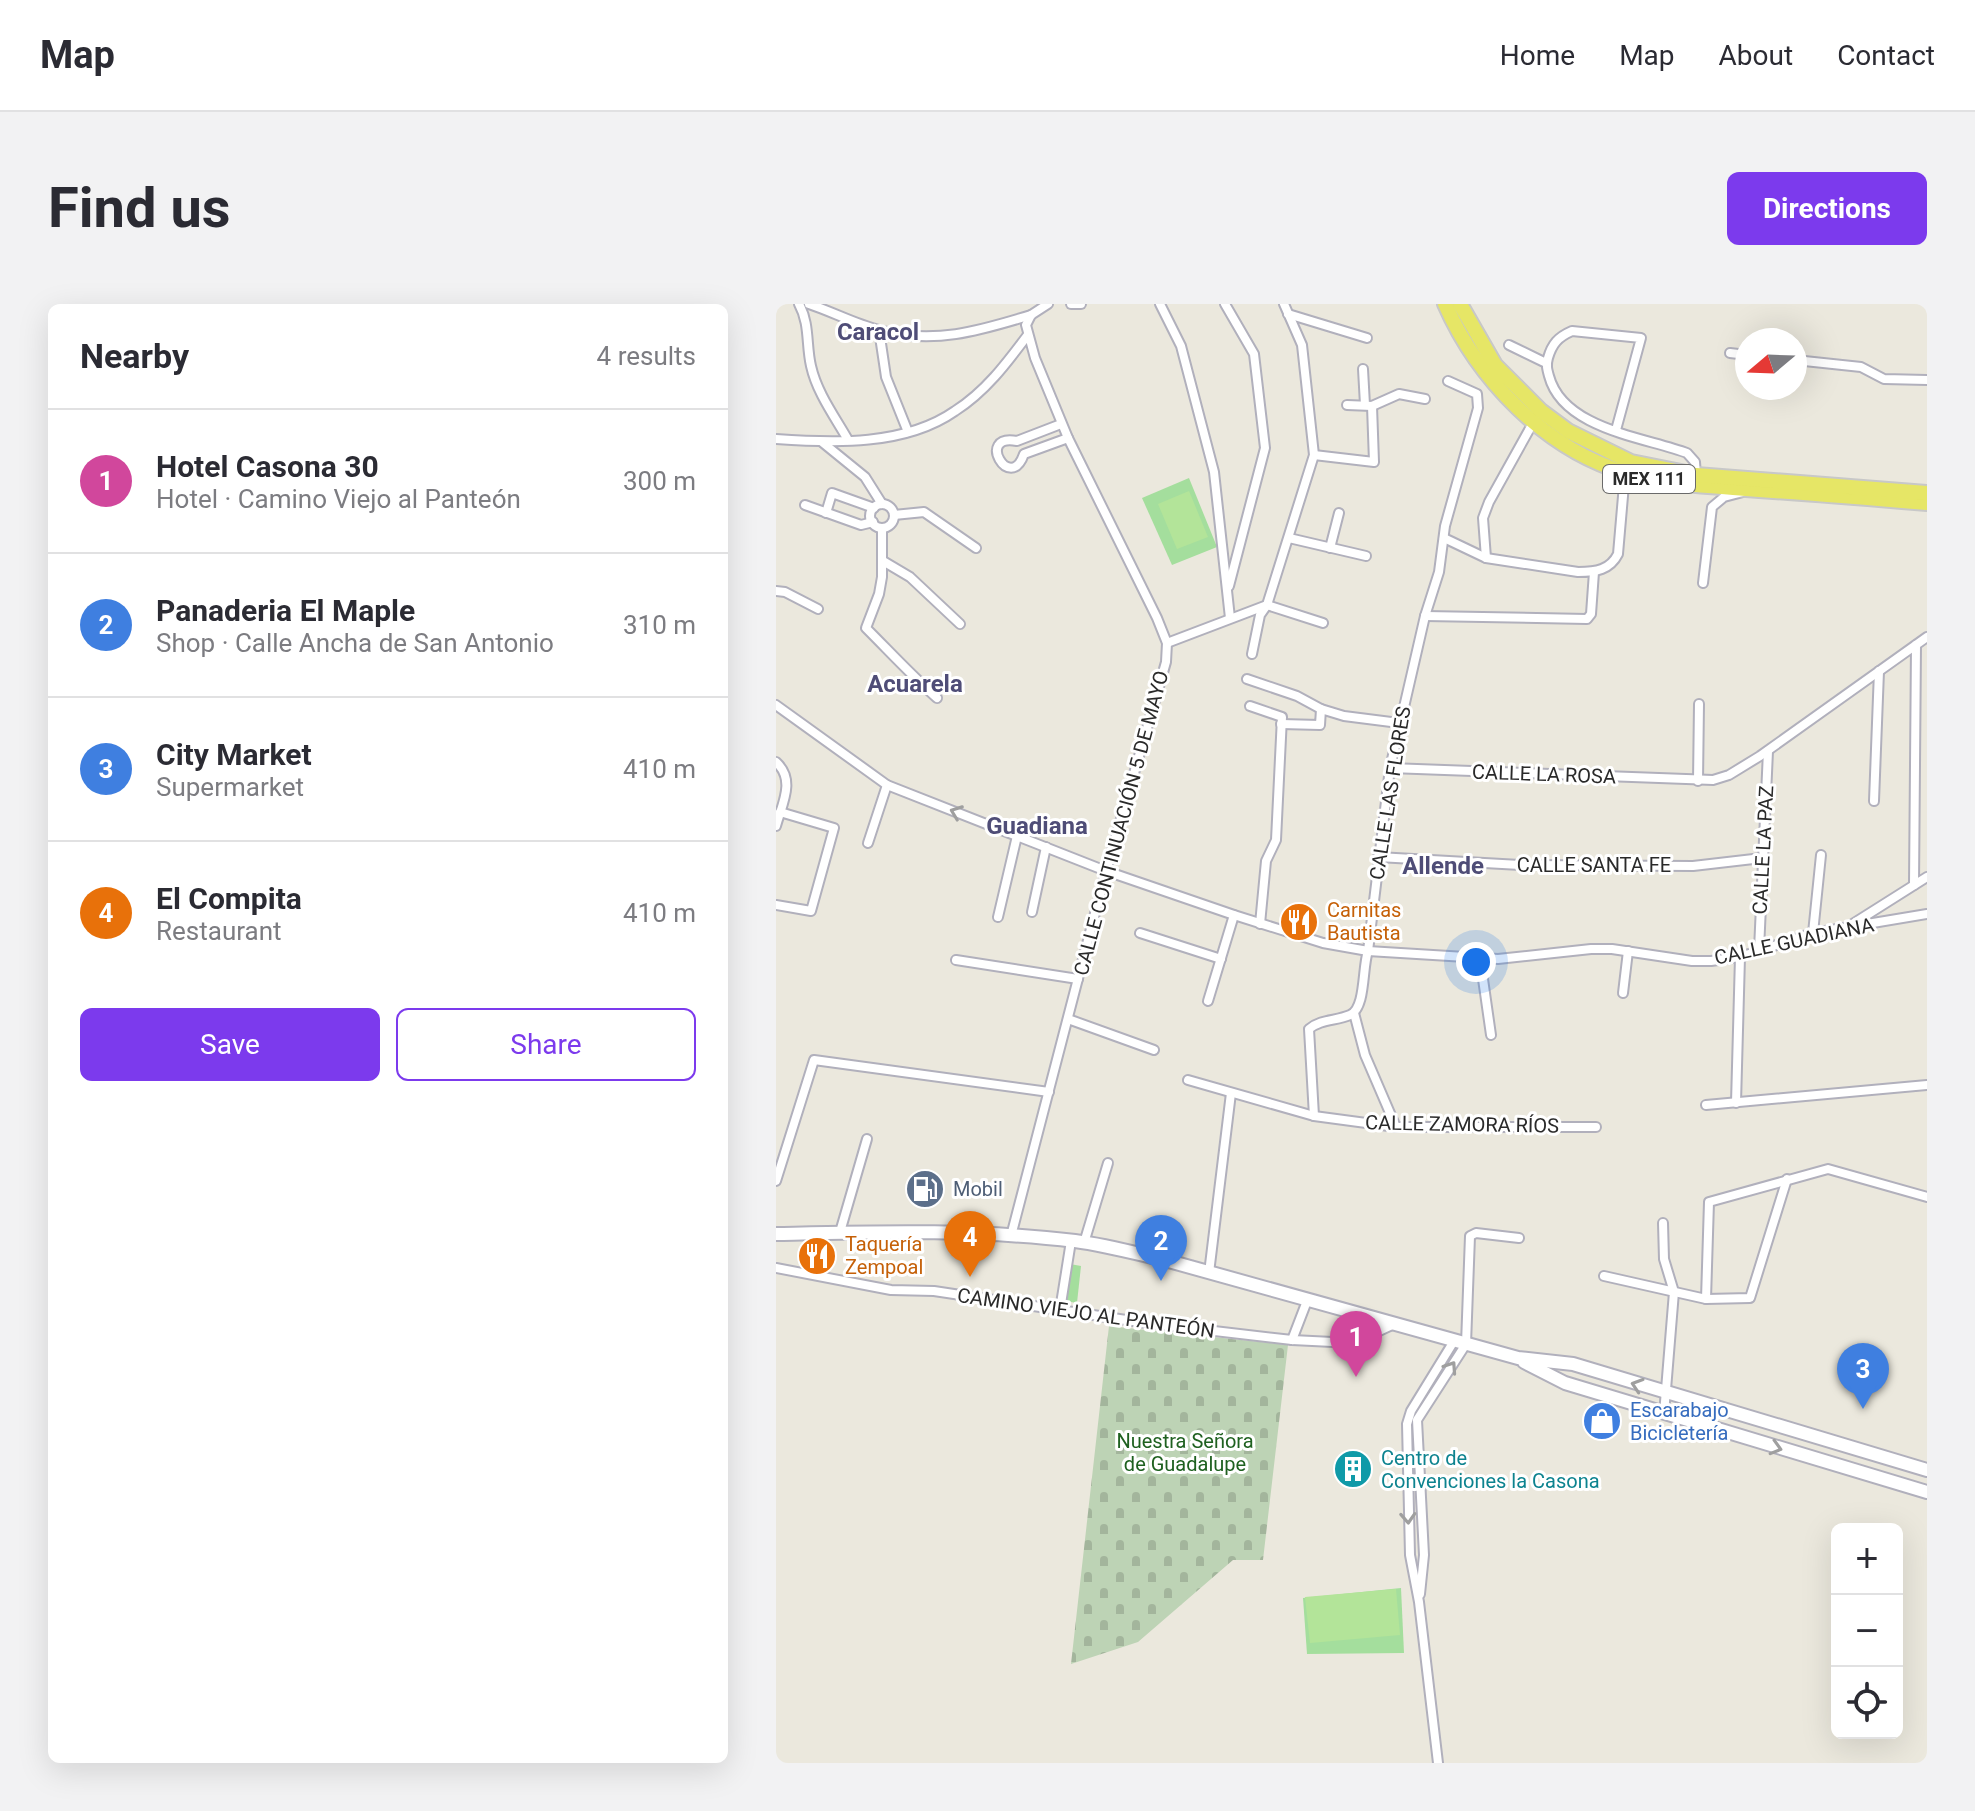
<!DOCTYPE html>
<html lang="en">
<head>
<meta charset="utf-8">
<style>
  body { margin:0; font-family:Roboto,sans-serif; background:#f2f2f3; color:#2b2b33 }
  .controls { position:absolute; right:24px; bottom:24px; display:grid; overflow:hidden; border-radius:12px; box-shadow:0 8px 32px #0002 }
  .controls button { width:72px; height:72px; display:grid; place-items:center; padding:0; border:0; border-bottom:2px solid #e1e1e2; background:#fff; color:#2b2b33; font:40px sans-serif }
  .compass { position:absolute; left:959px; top:24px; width:72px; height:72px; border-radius:50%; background:#fff; box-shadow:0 8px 32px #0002; rotate:251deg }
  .you { position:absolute; left:700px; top:658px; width:28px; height:28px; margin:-20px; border:6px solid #fff; border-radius:50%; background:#1a73e8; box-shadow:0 0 0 12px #1a73e833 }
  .badge { display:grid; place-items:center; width:52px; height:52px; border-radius:50%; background:#7c3aed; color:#fff; font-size:26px; font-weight:700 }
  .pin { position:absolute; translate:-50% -66px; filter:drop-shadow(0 2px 4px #0008) }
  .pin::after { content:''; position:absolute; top:42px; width:28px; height:24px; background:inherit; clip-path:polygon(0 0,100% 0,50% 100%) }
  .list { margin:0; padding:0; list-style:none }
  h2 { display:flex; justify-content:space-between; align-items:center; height:104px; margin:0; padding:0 32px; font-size:34px }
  h2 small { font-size:26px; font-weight:400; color:#7c7c81 }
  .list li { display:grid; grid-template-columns:52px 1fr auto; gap:24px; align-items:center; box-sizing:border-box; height:144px; padding:0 32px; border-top:2px solid #e1e1e2 }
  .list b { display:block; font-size:30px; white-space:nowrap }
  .list p { margin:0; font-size:26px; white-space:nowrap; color:#7c7c81 }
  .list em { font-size:26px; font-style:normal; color:#7c7c81 }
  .actions { display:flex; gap:16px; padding:24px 32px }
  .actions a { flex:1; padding:18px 0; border:2px solid #7c3aed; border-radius:12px; text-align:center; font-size:28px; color:#7c3aed }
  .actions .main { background:#7c3aed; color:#fff }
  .icon { flex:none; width:44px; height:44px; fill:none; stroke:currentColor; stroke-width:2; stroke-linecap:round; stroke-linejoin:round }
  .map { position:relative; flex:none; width:1151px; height:1459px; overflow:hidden; border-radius:12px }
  header { display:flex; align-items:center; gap:48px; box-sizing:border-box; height:112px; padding:0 40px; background:#fff; border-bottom:2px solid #e1e1e2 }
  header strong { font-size:38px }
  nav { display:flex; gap:44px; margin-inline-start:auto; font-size:28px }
  .intro { display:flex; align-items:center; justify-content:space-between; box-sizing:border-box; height:192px; padding:0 48px }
  h1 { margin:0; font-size:56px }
  .button { padding:20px 36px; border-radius:12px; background:#7c3aed; color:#fff; font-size:28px; font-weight:700 }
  main { display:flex; gap:48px; padding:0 48px }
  aside { flex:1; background:#fff; border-radius:12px; box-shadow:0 8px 32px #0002 }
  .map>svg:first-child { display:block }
  .cemetery { fill:url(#cemetery-stones) }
  .park { fill:#a4de9d }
  .pitch { fill:#b3e499 }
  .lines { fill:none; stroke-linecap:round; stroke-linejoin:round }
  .street-casing { stroke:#b1b0bc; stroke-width:12 }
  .secondary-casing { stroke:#b1b0bc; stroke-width:16 }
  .primary-casing { stroke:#c8c8c8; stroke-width:18 }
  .street { stroke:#fff; stroke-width:8 }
  .secondary { stroke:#fff; stroke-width:12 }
  .primary { stroke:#e6e666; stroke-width:14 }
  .oneway { stroke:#9f9f9f }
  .labels { text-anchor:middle; stroke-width:6; stroke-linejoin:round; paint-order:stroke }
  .shield { fill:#fff; stroke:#6a6a6a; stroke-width:2 }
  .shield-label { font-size:18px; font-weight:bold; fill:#2a2a2a }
  .street-label { font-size:20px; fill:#2a2a2a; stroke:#fff }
  .food-label { font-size:20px; fill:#c56008; stroke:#fff; text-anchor:start }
  .service-label { font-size:20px; fill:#4e5e75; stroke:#fff; text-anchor:start }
  .shop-label { font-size:20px; fill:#366cbe; stroke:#fff; text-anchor:start }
  .park-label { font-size:20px; fill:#1f6120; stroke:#fff }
  .culture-label { font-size:20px; fill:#0d838f; stroke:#fff; text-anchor:start }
  .quarter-label { font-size:24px; font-weight:bold; fill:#4f4d77; stroke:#fff }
</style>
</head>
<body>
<header>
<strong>Map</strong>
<nav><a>Home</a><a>Map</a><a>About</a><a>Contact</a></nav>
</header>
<div class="intro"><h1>Find us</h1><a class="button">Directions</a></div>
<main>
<aside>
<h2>Nearby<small>4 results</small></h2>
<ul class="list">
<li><span class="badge" style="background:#d1479c">1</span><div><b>Hotel Casona 30</b><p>Hotel · Camino Viejo al Panteón</p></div><em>300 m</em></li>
<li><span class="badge" style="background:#3f7fe0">2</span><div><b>Panaderia El Maple</b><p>Shop · Calle Ancha de San Antonio</p></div><em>310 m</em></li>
<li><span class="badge" style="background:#3f7fe0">3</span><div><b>City Market</b><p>Supermarket</p></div><em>410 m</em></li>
<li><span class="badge" style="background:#e8710a">4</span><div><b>El Compita</b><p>Restaurant</p></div><em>410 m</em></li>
</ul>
<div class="actions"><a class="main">Save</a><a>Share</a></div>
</aside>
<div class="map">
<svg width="1151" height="1459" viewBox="0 0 1151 1459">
  <defs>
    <pattern id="cemetery-stones" width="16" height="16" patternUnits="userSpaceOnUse" patternTransform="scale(2)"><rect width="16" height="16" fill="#bdd3b5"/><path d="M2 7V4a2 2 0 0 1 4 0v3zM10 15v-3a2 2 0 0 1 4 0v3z" fill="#a3b59c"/></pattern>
  </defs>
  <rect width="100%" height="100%" fill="#ebe8dd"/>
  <!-- cemetery -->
  <path class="cemetery" d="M333,1022L512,1041L487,1256H457L362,1338L295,1360Z"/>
  <!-- park -->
  <g class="park">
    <path d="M413,174L441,243L396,261L366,194Z"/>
    <path d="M294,960L305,962L301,999L289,997Z"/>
    <path d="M625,1284L628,1349L531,1350L527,1294Z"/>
  </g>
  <!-- pitch -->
  <g class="pitch">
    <path d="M413,187L432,233L401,245L382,200Z"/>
    <path d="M620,1285L624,1331L534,1339L529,1293Z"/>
  </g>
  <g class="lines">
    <!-- street casing -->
    <g class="street-casing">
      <g id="street">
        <path d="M23,0C34,20 30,41 35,62C41,89 59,113 72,136"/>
        <path d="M33,0C57,8 79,20 103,26C157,41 203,27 255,11"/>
        <path d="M295,0H305"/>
        <path d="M384,0L405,42L438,168L454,314"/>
        <path d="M449,0L478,50L489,144L453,282"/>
        <path d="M512,10L591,34"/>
        <path d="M103,26L110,73L132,128"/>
        <path d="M733,41L770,59"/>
        <path d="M954,49L971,51"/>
        <path d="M1019,56L1085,63L1108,75L1151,76"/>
        <path d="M587,65L589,101"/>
        <path d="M571,101L596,102L623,90L649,95"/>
        <path d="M285,120L241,137C199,129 234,190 248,150L292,134"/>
        <path d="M840,126L865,34L796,27C782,33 776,40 772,54C770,61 771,65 773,72C787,125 868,133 911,149L919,158L920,171"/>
        <path d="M0,135C58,139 129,142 179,107C209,88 230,60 251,32"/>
        <path d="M46,138L89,173L106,200"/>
        <path d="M538,151L598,158L596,102"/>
        <circle cx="106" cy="212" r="12"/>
        <path d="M29,201L85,221L97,218"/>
        <path d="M50,209L56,189L98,204"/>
        <path d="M118,211L148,208L200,244"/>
        <path d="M106,224V273L103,290L90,324C114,348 136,372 161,394"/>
        <path d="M513,234L590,252"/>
        <path d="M668,234L710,254L802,268C820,268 834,266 842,250L849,169"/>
        <path d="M554,244L563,209"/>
        <path d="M710,254L707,214L713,198L758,117"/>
        <path d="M107,257L134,273L184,320"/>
        <path d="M927,279L936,203L948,193L967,188"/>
        <path d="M0,287L9,288L42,305"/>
        <path d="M649,312L811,315L815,310L818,268"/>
        <path d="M391,339L491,301L547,319"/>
        <path d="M476,350L484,311L491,301L538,151L526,41L508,0"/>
        <path d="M471,375L521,392L545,405"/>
        <path d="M0,401L111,481L330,567L458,611L547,639L592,647L722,655L815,645H836L916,657H935L964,653L1037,629L1151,610"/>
        <path d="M474,402L506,413L500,536L490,557L484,620"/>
        <path d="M505,420L544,421L545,405L568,412L623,419"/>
        <path d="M0,458C20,476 6,500 0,522"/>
        <path d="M614,464L937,476L953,471L984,452L1151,333"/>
        <path d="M922,477L923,400"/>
        <path d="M1098,497L1103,367"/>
        <path d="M92,539L111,481"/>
        <path d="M602,553L744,561L917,562L986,554"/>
        <path d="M1138,581L1140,341"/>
        <path d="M0,601L35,607L58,524L4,508"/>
        <path d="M256,608L270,543"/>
        <path d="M222,613L241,532"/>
        <path d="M1075,621L1151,573"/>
        <path d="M364,629L445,655"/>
        <path d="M1037,629L1045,551"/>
        <path d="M983,646L992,447"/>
        <path d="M704,654L715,731"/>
        <path d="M180,656L302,675"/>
        <path d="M847,689L852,647"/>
        <path d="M432,697L458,611"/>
        <path d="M578,709L589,751L620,823"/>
        <path d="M292,715L378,746"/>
        <path d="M412,776L538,812L620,823H820"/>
        <path d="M960,799L964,653"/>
        <path d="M930,801L1151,781"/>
        <path d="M538,812L533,725C545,715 560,717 574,711C590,704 586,664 592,647L614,464L649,312L663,268L669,222L702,104L701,90L672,77"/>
        <path d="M0,877L38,756L273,788"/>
        <path d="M887,919L888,955L898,988L888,1110"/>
        <path d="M64,928L91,835"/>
        <path d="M235,932L330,567L390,358L391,339L381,314L292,134L259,54L250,21L255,11L272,0"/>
        <path d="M308,939L332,859"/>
        <path d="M0,964L115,986L158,987L370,1019L516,1036L577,1039L618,1020"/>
        <path d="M433,969L455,789"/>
        <path d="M828,972L930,995L974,994L1011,875"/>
        <path d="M930,995L933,898L1052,865L1151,893"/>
        <path d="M284,1006L295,937"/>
        <path d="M516,1036L531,997"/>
        <path d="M644,1290L648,1251L641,1116L690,1040L694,932L700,929L743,934"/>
        <path d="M662,1459L643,1298L634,1251L631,1120L635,1107L678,1037"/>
      </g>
    </g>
    <!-- secondary casing -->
    <g class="secondary-casing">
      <g id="secondary">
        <path d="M0,930C99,928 200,925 299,937C329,941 359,949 389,956L742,1054L797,1060L1151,1166"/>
        <path d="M748,1058L789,1079L1151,1188"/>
      </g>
    </g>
    <!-- primary casing -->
    <g class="primary-casing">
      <g id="primary">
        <path d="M669,0C702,75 769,145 850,169C888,181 930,181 970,185C1030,189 1091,194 1151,199"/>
        <path d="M684,0L719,61L765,107L792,127L855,158L920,171L1151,189"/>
      </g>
    </g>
    <!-- street -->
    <use href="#street" class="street"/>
    <!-- secondary -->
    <use href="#secondary" class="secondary"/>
    <!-- primary -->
    <use href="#primary" class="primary"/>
  </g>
  <!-- one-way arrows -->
  <defs><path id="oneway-chevron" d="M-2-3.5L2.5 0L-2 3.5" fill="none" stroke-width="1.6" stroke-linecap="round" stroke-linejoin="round" transform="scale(2)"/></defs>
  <g class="oneway">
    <use href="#oneway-chevron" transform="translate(180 508) rotate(-159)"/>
    <use href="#oneway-chevron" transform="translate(675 1063) rotate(-56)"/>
    <use href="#oneway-chevron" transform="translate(861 1081) rotate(-162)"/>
    <use href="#oneway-chevron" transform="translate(1000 1144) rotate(16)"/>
    <use href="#oneway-chevron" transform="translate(632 1214) rotate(87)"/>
  </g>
  <!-- icons -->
  <defs>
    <g id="restaurant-disc" transform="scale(2)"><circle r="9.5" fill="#e8710a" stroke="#fff"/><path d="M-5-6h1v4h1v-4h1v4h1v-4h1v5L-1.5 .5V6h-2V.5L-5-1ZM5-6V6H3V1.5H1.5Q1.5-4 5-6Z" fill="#fff"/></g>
    <g id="fuel-disc" transform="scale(2)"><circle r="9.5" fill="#5c6f8a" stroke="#fff"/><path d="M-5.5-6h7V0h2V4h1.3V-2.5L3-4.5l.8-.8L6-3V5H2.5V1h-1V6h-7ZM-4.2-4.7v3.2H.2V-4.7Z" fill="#fff"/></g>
    <g id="shop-disc" transform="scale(2)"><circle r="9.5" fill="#3f7fe0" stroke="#fff"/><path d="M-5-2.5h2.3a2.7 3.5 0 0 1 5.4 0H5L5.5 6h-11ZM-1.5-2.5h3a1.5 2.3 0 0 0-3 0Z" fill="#fff"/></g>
    <g id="building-disc" transform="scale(2)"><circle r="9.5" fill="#0f9aa8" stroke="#fff"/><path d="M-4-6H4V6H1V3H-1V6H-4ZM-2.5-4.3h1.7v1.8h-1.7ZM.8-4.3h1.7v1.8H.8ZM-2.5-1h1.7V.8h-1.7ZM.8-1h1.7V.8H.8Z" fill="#fff"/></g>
  </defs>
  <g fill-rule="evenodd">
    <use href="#restaurant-disc" x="523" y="618"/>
    <use href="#fuel-disc" x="149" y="885"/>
    <use href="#restaurant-disc" x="41" y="952"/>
    <use href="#shop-disc" x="826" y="1117"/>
    <use href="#building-disc" x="577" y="1165"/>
  </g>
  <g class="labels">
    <!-- shield labels -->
    <rect class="shield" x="827" y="161" width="92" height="28" rx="6"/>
    <g class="shield-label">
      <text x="873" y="181">MEX 111</text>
    </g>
    <!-- street labels -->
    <g class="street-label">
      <text transform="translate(768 470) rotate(2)" y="7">CALLE LA ROSA</text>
      <text transform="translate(614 489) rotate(-81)" y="7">CALLE LAS FLORES</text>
      <text transform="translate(345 519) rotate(-75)" y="7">CALLE CONTINUACIÓN 5 DE MAYO</text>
      <text transform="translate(987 546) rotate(-87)" y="7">CALLE LA PAZ</text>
      <text x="818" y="568">CALLE SANTA FE</text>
      <text transform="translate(1018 637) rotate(-12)" y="7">CALLE GUADIANA</text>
      <text transform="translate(686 820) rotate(1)" y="7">CALLE ZAMORA RÍOS</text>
      <text transform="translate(310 1009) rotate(8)" y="7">CAMINO VIEJO AL PANTEÓN</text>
    </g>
    <!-- food labels -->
    <g class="food-label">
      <text x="551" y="613">Carnitas<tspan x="551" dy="23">Bautista</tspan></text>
      <text x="69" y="947">Taquería<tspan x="69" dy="23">Zempoal</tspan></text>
    </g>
    <!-- service labels -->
    <g class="service-label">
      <text x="177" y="892">Mobil</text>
    </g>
    <!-- shop labels -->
    <g class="shop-label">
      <text x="854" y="1113">Escarabajo<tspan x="854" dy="23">Bicicletería</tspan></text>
    </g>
    <!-- park labels -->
    <g class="park-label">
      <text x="409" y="1144">Nuestra Señora<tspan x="409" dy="23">de Guadalupe</tspan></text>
    </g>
    <!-- culture labels -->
    <g class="culture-label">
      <text x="605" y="1161">Centro de<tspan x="605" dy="23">Convenciones la Casona</tspan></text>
    </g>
    <!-- quarter labels -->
    <g class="quarter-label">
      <text x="102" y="36">Caracol</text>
      <text x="139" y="388">Acuarela</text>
      <text x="261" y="530">Guadiana</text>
      <text x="667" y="570">Allende</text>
    </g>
  </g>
</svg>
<div class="controls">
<button>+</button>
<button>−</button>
<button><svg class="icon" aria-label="locate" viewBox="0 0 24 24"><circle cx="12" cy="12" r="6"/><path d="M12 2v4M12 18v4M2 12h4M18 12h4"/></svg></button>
</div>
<svg class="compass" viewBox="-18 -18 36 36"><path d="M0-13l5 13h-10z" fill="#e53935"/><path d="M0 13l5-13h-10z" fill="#7c7c81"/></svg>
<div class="you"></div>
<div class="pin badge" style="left:580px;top:1073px;background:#d1479c">1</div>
<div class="pin badge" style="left:385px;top:977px;background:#3f7fe0">2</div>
<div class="pin badge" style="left:1087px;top:1105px;background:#3f7fe0">3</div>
<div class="pin badge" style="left:194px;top:973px;background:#e8710a">4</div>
</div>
</main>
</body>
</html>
